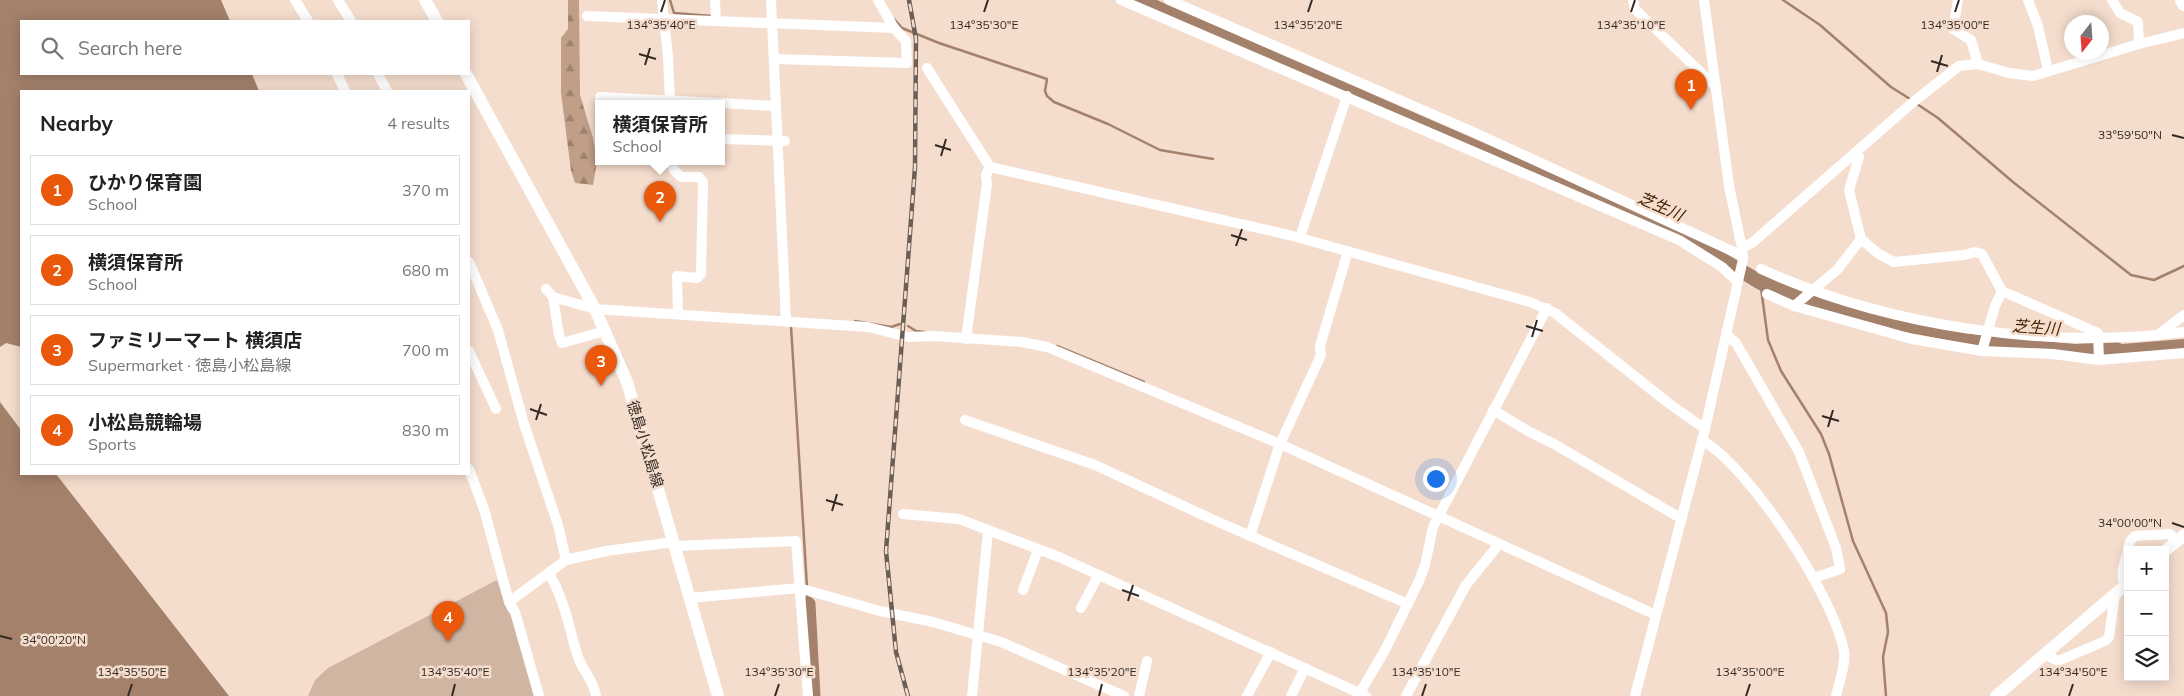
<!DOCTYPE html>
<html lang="en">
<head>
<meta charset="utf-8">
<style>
  body { margin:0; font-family:Mulish,"Noto Sans JP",sans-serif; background:#f6f6f6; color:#222 }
  .controls { position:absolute; right:15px; bottom:15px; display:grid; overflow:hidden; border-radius:0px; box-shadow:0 2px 12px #0003 }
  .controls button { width:45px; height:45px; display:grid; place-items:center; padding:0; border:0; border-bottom:1px solid #e0e0e0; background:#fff; color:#222; font:25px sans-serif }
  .compass { position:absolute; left:2064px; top:15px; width:45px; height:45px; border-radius:50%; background:#fff; box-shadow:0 2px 12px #0003; rotate:197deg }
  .you { position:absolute; left:1435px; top:478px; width:18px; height:18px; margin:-12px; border:4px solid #fff; border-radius:50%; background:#1a73e8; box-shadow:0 0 0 8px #1a73e833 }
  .badge { display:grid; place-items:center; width:32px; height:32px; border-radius:50%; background:#ea580c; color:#fff; font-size:16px; font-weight:700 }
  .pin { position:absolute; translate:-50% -41px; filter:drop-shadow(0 1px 2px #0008) }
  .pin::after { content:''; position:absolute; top:26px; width:18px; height:15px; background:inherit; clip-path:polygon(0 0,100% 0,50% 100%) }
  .popup { position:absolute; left:595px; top:100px; width:130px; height:65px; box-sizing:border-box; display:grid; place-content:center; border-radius:0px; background:#fff; filter:drop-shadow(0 1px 4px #0005); font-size:16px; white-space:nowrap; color:#767676 }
  .popup b { font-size:19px; color:#222 }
  .popup::after { content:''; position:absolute; left:50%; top:100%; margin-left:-10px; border:10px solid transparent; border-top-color:#fff }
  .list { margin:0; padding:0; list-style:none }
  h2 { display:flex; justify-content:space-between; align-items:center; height:65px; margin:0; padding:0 20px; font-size:21px }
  h2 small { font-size:16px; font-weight:400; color:#767676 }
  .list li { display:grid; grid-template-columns:32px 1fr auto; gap:15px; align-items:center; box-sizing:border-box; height:70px; margin:0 10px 10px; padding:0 10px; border:1px solid #e0e0e0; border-radius:0px }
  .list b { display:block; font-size:19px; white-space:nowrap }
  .list p { margin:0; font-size:16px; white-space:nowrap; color:#767676 }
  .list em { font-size:16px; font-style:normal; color:#767676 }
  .icon { flex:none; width:28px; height:28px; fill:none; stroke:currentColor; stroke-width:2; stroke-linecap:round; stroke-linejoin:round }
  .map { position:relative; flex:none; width:2184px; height:696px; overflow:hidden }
  .search { position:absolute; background:#fff; box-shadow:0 2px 12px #0003; left:20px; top:20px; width:450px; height:55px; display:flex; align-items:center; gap:12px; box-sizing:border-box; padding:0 18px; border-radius:0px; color:#767676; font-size:19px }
  .panel { position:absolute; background:#fff; box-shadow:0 2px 12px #0003; left:20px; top:90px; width:450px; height:385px; border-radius:0px }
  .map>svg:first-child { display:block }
  .forest { fill:url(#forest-firs) }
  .pitch { fill:#d0b5a3 }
  .water { fill:#a3816b }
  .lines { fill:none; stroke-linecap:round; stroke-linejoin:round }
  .stream { stroke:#a3816b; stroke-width:2.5 }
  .river { stroke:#a3816b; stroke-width:15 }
  .minor { stroke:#fff; stroke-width:10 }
  .major { stroke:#fff; stroke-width:12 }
  .highway { stroke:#fff; stroke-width:14 }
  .rail-casing { stroke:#6b5e55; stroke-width:4.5 }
  .rail { stroke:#f5ddce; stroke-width:2.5; stroke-dasharray:8; stroke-linecap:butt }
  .ticks { fill:none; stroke:#332a24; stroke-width:2 }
  .labels { text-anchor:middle; stroke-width:5; stroke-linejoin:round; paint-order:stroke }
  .street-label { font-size:15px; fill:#332a24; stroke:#f5ddce }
  .water-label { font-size:16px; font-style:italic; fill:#432004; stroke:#f5ddce }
  .ticks-label { font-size:12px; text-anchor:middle; fill:#332a24; stroke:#f5ddce; stroke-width:5; stroke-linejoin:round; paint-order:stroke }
</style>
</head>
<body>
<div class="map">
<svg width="2184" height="696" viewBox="0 0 2184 696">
  <defs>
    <pattern id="forest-firs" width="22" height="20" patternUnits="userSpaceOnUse" patternTransform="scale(1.25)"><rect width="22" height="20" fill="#c19e88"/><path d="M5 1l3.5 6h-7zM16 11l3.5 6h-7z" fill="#9d816f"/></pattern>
  </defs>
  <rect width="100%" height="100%" fill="#f5ddce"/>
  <!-- forest -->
  <path class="forest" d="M568,0H579L580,95L593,138L597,162L593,185L575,183L571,171L561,93V38L568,29Z"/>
  <!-- pitch -->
  <path class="pitch" d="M497,580L507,610L511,615L535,696H308L315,680L328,668Z"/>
  <!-- water -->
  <g class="water">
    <path d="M0,0H221L230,21H21V74H252L259,91H21V347L6,343L0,347Z"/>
    <path d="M1127,0H1157L1523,160L1718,249L1759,273L1870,313L1963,333L2075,344L2118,342L2122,344L2184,339V349L2089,356L1967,347L1956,342C1895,329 1805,317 1752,286C1733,275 1714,259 1695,247Z"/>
    <path d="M0,402L21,430V474H56L229,696H0Z"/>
  </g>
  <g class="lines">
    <!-- stream -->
    <g class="stream">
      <path d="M670,0L674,13L712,16"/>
      <path d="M1783,0L1820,25L1891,87L1910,99"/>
      <path d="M894,19L902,28L939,43L1047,79L1045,91L1047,96L1054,102L1108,124L1160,150L1213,159"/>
      <path d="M1917,104L1938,118L2013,182L2131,275L2154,280L2184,266"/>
      <path d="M1761,288L1768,340L1781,371L1821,434L1829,454L1853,541L1886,613L1888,632L1883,657L1886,696"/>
      <path d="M855,321L891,327L900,324"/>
      <path d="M791,326L807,587"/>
      <path d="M908,326L916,331L925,332"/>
      <path d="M1057,346L1144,382"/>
      <path d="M807,593L808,604"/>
    </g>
    <!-- river -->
    <path class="river" d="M808,604L813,696"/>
    <!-- minor -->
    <g class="minor">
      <path d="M295,0L308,21"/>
      <path d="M338,0L351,21"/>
      <path d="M662,0L668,57L670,103"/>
      <path d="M715,0L716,20"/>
      <path d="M771,0L786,321"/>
      <path d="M1121,0L1679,240L1722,267L1737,281"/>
      <path d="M1169,0L1471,131L1743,256"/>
      <path d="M1633,0L1635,9L1641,15L1716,87"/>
      <path d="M1958,0L1953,29L1971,40L1978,64"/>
      <path d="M2028,0L2038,26L2048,70"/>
      <path d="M2112,0L2120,13L2138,22L2139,44"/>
      <path d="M587,16L894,28"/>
      <path d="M774,59L907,63L906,41L894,28L878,0"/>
      <path d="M927,68L990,167L1289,235L1530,302L1555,313L1667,402L1705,429"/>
      <path d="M337,74L345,91"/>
      <path d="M378,74L387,91"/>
      <path d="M600,97L719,103"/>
      <path d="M721,103L775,106"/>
      <path d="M721,139L785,141"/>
      <path d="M1855,154L1859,157L1849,190L1861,239L1879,254L1894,262L1964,255L1975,252L1982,254L2002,291L2098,333L2099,360L2053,354L1982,351"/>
      <path d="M671,161L674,170L681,177H699L703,182L701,274L697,278L677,276L678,313"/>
      <path d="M1300,237L1347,96"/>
      <path d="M1861,239L1837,270L1794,306L1912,339L1982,351L1995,306L2002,291"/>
      <path d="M1742,248L1752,243L1912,103L1959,66L1978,64L2009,73L2033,76L2139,44L2184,33"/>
      <path d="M469,262L498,330L524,424L558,525L566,560"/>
      <path d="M1761,269C1886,326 2048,350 2184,332"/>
      <path d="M546,289L553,297L559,335L562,343L605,331"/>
      <path d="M1767,294L1794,306"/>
      <path d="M553,297L595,309L868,327L908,337L934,336L1022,342L1047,347L1280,444L1656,615"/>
      <path d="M1726,334L1736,343L1799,452L1836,548L1840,569L1814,578"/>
      <path d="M2159,334L2184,315"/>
      <path d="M966,339L987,184L986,175L990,167"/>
      <path d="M469,351L496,409"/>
      <path d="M2099,360L2184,353"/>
      <path d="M1493,410L1528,431L1554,444L1682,519"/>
      <path d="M965,420L1095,465L1216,521L1408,604"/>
      <path d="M1702,440C1751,469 1833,595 1844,651C1846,664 1839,683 1836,696"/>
      <path d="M469,469L484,509L509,602L515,612L539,696"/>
      <path d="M903,514L959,519L1059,557L1366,696"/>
      <path d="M1250,536L1280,444L1321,355L1320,346L1348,251"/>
      <path d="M675,546L796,541L808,696"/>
      <path d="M2128,550L2130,541L2135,536L2170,534L2176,541"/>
      <path d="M549,573C566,603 568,626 578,657C583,671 594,681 596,696"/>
      <path d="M2125,585C2119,576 2125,561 2128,551"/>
      <path d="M1023,590L1038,550"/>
      <path d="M689,598L799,588L880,611L933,622L1001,642L1124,696"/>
      <path d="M509,602L566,560L606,551L674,542"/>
      <path d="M1081,608L1098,576"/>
      <path d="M2045,654L2058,661L2105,641L2109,637L2115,594"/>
      <path d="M972,696L988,531"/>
      <path d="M1139,696L1147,661"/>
      <path d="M1247,696L1271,652"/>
      <path d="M1291,696L1305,668"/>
      <path d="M1358,696L1384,652L1419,581L1425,565L1433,527L1547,308"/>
      <path d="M1406,696L1466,585L1499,544"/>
      <path d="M1635,696L1705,429L1743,259L1742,248L1729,186L1704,0"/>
    </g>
    <!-- major -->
    <g class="major">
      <path d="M425,0L437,21"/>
      <path d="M466,74L595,309L627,382L718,696"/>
      <path d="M2165,551L2184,535"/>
      <path d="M1996,696L2128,583"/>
    </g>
    <!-- highway -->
    <path class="highway" d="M2182,0L2184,4"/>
    <!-- rail casing -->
    <g class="rail-casing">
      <path id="rail" d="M908,696L896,652L886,551L915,167L916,39L909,0"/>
    </g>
    <!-- rail -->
    <use href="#rail" class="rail"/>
  </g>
  <!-- ticks -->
  <path class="ticks" d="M661,12L665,0M984,12L988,0M1308,12L1312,0M1631,12L1635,0M1955,12L1959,0M639,54L656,59M1931,61L1948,66M645,65L650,48M1937,72L1942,55M2172,135L2184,138M935,145L951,150M941,156L946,139M1231,235L1247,240M1236,246L1242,229M1526,326L1543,331M1532,337L1537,320M530,409L547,415M1822,416L1839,421M536,420L541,404M1828,427L1833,410M826,500L843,505M832,511L837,494M2172,523L2184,527M1122,590L1139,596M1128,601L1133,585M0,636L12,639M128,696L132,684M452,696L455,684M775,696L779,684M1099,696L1102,684M1422,696L1426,684M1746,696L1750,684M2069,696L2073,684"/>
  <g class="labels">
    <!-- street labels -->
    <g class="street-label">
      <text transform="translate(645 444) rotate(73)" y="5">徳島小松島線</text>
    </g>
    <!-- water labels -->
    <g class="water-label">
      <text transform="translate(1661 206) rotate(24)" y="6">芝生川</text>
      <text transform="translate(2036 327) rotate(4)" y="6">芝生川</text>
    </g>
  </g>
  <g class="ticks-label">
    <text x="661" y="29">134°35'40"E</text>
    <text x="984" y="29">134°35'30"E</text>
    <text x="1308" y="29">134°35'20"E</text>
    <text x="1631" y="29">134°35'10"E</text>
    <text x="1955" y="29">134°35'00"E</text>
    <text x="2130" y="139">33°59'50"N</text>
    <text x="2130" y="527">34°00'00"N</text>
    <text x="54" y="644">34°00'20"N</text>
    <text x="132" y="676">134°35'50"E</text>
    <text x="455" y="676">134°35'40"E</text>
    <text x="779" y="676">134°35'30"E</text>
    <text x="1102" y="676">134°35'20"E</text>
    <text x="1426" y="676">134°35'10"E</text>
    <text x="1750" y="676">134°35'00"E</text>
    <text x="2073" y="676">134°34'50"E</text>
  </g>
</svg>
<div class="controls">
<button>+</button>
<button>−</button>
<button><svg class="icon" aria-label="layers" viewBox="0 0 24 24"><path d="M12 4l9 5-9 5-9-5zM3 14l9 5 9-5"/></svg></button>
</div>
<svg class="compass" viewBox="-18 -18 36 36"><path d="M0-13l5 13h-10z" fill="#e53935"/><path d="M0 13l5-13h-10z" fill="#767676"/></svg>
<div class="you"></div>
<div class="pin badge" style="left:1691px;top:110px">1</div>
<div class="pin badge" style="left:660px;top:222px">2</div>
<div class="popup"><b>横須保育所</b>School</div>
<div class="pin badge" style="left:601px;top:386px">3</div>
<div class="pin badge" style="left:448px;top:642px">4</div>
<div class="search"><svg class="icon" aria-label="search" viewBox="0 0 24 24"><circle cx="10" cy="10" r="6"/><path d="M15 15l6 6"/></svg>Search here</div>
<section class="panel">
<h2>Nearby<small>4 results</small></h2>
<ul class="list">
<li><span class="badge">1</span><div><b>ひかり保育園</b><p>School</p></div><em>370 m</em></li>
<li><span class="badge">2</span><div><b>横須保育所</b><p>School</p></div><em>680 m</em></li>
<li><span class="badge">3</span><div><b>ファミリーマート 横須店</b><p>Supermarket · 徳島小松島線</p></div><em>700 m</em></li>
<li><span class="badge">4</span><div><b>小松島競輪場</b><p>Sports</p></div><em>830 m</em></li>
</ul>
</section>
</div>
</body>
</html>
